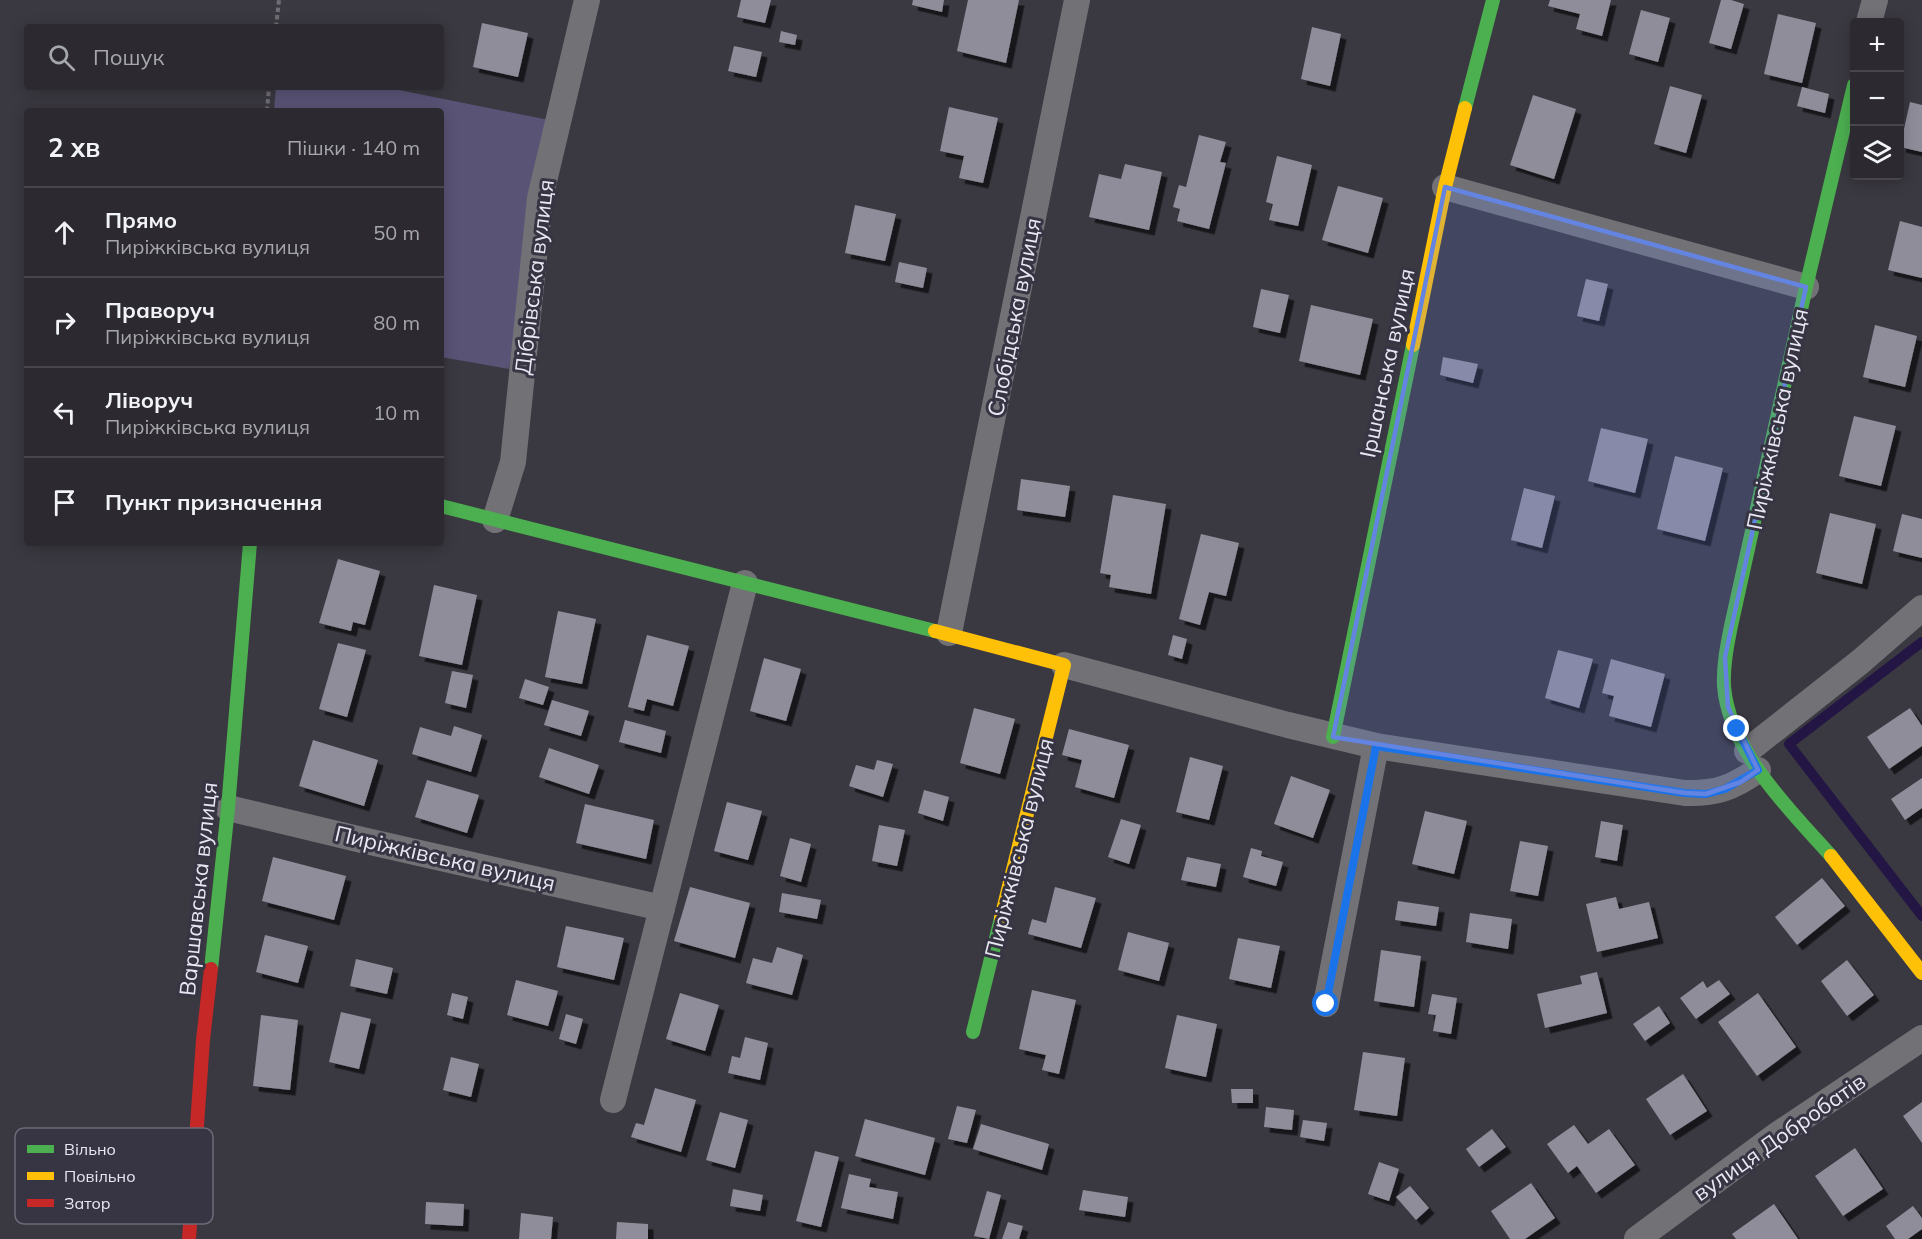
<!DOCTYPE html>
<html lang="uk">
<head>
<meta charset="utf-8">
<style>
  body { margin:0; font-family:Mulish,sans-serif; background:#38363c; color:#f1f3f6 }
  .controls { position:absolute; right:18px; top:18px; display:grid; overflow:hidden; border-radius:6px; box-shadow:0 3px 15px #0003 }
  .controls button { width:54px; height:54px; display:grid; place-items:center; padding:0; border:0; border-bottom:2px solid #48464c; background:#2c2a30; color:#f1f3f6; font:30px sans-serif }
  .stop { position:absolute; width:18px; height:18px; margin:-14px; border:4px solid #1a73e8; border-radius:50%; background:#fff }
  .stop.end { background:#1a73e8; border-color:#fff; box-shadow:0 2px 6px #0008 }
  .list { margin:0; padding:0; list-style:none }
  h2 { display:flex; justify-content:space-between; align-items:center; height:78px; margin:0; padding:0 24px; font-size:26px }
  h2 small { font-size:20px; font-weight:400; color:#a6a7ab }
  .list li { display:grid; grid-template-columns:39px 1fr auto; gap:18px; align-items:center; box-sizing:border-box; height:90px; padding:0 24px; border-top:2px solid #48464c }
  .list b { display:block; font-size:22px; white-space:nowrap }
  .list p { margin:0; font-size:20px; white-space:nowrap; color:#a6a7ab }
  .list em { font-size:20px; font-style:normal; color:#a6a7ab }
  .icon { flex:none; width:33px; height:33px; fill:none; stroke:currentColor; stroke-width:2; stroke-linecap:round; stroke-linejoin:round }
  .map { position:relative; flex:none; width:1922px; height:1239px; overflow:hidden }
  .search { position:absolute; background:#2c2a30; box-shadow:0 3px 15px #0003; left:24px; top:24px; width:420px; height:66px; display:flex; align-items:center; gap:15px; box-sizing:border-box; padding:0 21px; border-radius:6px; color:#a6a7ab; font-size:22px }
  .panel { position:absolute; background:#2c2a30; box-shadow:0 3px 15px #0003; left:24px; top:108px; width:420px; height:438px; border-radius:6px }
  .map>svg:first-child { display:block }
  .green { fill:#595376 }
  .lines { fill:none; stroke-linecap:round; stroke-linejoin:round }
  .stream { stroke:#231644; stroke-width:10 }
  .building { fill:#908d9b; filter:url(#shadow) }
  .path { stroke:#706e74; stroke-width:4; stroke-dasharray:4.5 3; stroke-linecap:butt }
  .street { stroke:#717176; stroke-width:26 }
  .fast { stroke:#4caf50; stroke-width:14 }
  .slow { stroke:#ffc107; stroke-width:14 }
  .jam { stroke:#c62828; stroke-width:14 }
  .route { stroke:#1a73e8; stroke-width:8 }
  .marked { fill:#6484e1; fill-opacity:0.2; stroke:#6484e1; stroke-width:4.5; stroke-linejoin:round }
  .labels { text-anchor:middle; stroke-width:6; stroke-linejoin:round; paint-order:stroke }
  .street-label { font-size:22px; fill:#e9e8f2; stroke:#373544 }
  .key { fill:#373544; stroke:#6c6b78; stroke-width:1.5 }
  .key-label { font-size:16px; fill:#e9e8f2 }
</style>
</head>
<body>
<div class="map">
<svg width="1922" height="1239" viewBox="0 0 1922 1239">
  <defs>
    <filter id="shadow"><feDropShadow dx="5.5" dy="5.5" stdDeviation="0" flood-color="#0009"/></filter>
  </defs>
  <rect width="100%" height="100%" fill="#3a3840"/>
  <!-- green -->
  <path class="green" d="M276,87H384L554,121L509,369L441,357V111H274Z"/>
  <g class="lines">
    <!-- stream -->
    <path class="stream" d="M1922,642L1789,744L1922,916"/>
  </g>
  <!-- building -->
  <g class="building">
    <path d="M741,0H771L765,23L737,17Z"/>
    <path d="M913,0H944L942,12L912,5Z"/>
    <path d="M968,0H1019L1006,63L957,51Z"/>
    <path d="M1550,0H1611L1602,36L1576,29L1580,14L1548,6Z"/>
    <path d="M1721,0H1731L1744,4L1731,49L1709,43Z"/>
    <path d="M1641,10L1670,18L1658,62L1629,54Z"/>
    <path d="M1778,14L1816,23L1802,83L1764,74Z"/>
    <path d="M482,23L528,33L518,77L473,67Z"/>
    <path d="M1312,27L1341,34L1330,86L1301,79Z"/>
    <path d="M781,31L797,35L795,45L779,42Z"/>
    <path d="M734,46L762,52L756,77L728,71Z"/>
    <path d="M1670,86L1702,95L1686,153L1654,144Z"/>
    <path d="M1802,87L1829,94L1825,113L1797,106Z"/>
    <path d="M1533,95L1576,109L1554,179L1510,165Z"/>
    <path d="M1910,102L1922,105V152L1900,147Z"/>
    <path d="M949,107L998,118L983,183L959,178L964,156L940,151Z"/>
    <path d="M1199,135L1226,142L1220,162L1226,163L1209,229L1177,221L1180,209L1173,207L1179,185L1186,187Z"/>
    <path d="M1277,156L1312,165L1298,226L1269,220L1273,204L1266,202Z"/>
    <path d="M1125,164L1162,172L1149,230L1089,217L1099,174L1121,179Z"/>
    <path d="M1338,186L1383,198L1368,253L1322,240Z"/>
    <path d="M855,205L896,214L885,261L845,253Z"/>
    <path d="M1900,221L1922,227V278L1888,270Z"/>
    <path d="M899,262L927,268L923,288L895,282Z"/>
    <path d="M1586,279L1608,284L1599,321L1577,316Z"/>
    <path d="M1261,289L1289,295L1280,333L1253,327Z"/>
    <path d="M1311,305L1373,319L1360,375L1299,361Z"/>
    <path d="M1875,325L1917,336L1905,387L1863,377Z"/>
    <path d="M1443,357L1478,364L1473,383L1440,375Z"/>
    <path d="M1854,416L1896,426L1881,486L1839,476Z"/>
    <path d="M1601,428L1648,439L1635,493L1588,481Z"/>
    <path d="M1675,456L1723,468L1705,541L1657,529Z"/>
    <path d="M1021,479L1070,486L1065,517L1017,510Z"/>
    <path d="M1524,488L1555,496L1542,548L1511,540Z"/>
    <path d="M1113,495L1166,504L1151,594L1109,587L1111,575L1100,573Z"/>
    <path d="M1830,513L1876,524L1862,584L1816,573Z"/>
    <path d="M1902,514L1922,519V558L1893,551Z"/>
    <path d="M1201,534L1239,543L1226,596L1209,592L1200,625L1179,619Z"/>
    <path d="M338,559L380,571L365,625L353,622L351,631L319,623Z"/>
    <path d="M434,585L477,595L462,665L419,656Z"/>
    <path d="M558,611L596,619L582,684L545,677Z"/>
    <path d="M647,635L689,646L673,706L647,699L644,711L628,707Z"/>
    <path d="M1173,635L1187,639L1182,659L1168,655Z"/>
    <path d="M338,643L366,650L347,717L319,709Z"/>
    <path d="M1558,650L1593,659L1579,708L1545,698Z"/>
    <path d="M764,658L801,669L786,721L750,711Z"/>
    <path d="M1611,659L1665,674L1651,727L1609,716L1614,696L1602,693Z"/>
    <path d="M452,671L473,675L466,708L445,703Z"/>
    <path d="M525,679L549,687L543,705L519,698Z"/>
    <path d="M552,700L589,711L581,736L544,725Z"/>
    <path d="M974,708L1015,719L1000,774L960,763Z"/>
    <path d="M1910,708L1922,726V746L1889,769L1867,737Z"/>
    <path d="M625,720L666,731L661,753L619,742Z"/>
    <path d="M454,726L482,735L471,772L412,754L420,727L451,736Z"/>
    <path d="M1069,729L1129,745L1114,798L1075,787L1082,760L1062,755Z"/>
    <path d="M313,740L378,760L364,806L299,786Z"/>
    <path d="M549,748L599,765L589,794L539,777Z"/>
    <path d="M1190,757L1223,766L1209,820L1176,812Z"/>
    <path d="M877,760L893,764L883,797L849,786L856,765L874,770Z"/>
    <path d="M1291,776L1330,790L1313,838L1274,824Z"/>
    <path d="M1922,778V808L1905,820L1891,799Z"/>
    <path d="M427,780L479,795L467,833L415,817Z"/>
    <path d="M924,790L949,797L943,821L918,813Z"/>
    <path d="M727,802L762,811L748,860L714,851Z"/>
    <path d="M585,804L654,820L646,859L576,843Z"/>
    <path d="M1425,811L1467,821L1454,874L1412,864Z"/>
    <path d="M1121,819L1141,825L1129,864L1108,857Z"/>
    <path d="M1601,821L1623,825L1617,861L1595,857Z"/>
    <path d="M879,825L905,830L897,866L872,861Z"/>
    <path d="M790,838L811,844L801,882L780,876Z"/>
    <path d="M1520,841L1548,846L1538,896L1510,891Z"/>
    <path d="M1251,848L1262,851L1261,856L1283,862L1276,886L1243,877Z"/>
    <path d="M273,857L346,876L334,920L262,901Z"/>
    <path d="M1187,857L1221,864L1216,887L1181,880Z"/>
    <path d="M1822,878L1845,906L1797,945L1775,917Z"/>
    <path d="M690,887L750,903L735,958L674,941Z"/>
    <path d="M1055,887L1096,898L1081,948L1028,934L1032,919L1046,923Z"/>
    <path d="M782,893L821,900L817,919L779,912Z"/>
    <path d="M1616,897L1619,909L1649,902L1658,938L1597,952L1586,904Z"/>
    <path d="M1398,901L1439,907L1436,926L1395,920Z"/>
    <path d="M1470,913L1512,919L1508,949L1466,942Z"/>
    <path d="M566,926L624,938L614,980L557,967Z"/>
    <path d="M1128,932L1169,943L1159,981L1118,970Z"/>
    <path d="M265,935L308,946L298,983L256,972Z"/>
    <path d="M1238,938L1280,946L1271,988L1229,979Z"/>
    <path d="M777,947L803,955L792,995L746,983L753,958L772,963Z"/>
    <path d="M1381,950L1421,956L1414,1007L1374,1001Z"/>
    <path d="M356,959L393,968L387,994L350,986Z"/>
    <path d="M1847,960L1874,995L1847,1016L1821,981Z"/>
    <path d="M1597,972L1607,1013L1545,1028L1537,994L1582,984L1580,976Z"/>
    <path d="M516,980L558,991L548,1026L507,1015Z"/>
    <path d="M1719,980L1730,994L1696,1019L1680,998L1703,981L1707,988Z"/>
    <path d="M1032,990L1076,1000L1059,1074L1042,1070L1046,1055L1019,1049Z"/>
    <path d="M452,993L468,997L463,1019L447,1015Z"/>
    <path d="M680,993L719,1005L705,1051L666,1039Z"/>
    <path d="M1758,993L1796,1047L1757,1076L1718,1022Z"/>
    <path d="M1432,994L1457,998L1451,1034L1433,1031L1436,1015L1428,1014Z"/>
    <path d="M1659,1006L1670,1023L1645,1041L1633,1024Z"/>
    <path d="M341,1012L371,1019L359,1069L329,1062Z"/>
    <path d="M566,1014L583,1019L576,1044L559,1039Z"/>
    <path d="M261,1015L298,1020L290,1090L253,1086Z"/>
    <path d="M1177,1015L1217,1024L1206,1077L1165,1068Z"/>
    <path d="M745,1037L768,1043L760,1080L728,1073L732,1056L740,1058Z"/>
    <path d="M1363,1052L1405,1058L1397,1116L1354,1110Z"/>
    <path d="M451,1057L479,1064L471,1097L443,1090Z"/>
    <path d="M1683,1074L1707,1111L1670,1135L1646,1099Z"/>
    <path d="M655,1088L696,1100L681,1152L631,1137L636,1123L644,1125Z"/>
    <path d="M1231,1089H1253V1103H1232Z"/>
    <path d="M1922,1102V1143L1903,1116Z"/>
    <path d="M957,1106L976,1110L967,1143L948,1139Z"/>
    <path d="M1266,1107L1294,1110L1292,1130L1264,1127Z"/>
    <path d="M720,1112L748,1120L735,1168L706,1160Z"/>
    <path d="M865,1119L935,1138L925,1175L855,1156Z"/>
    <path d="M1303,1120L1327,1123L1324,1141L1300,1137Z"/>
    <path d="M981,1124L1049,1144L1042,1170L973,1149Z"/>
    <path d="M1574,1125L1588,1144L1609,1129L1635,1165L1596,1193L1577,1166L1568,1173L1547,1144Z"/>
    <path d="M1492,1129L1506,1147L1479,1167L1466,1149Z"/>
    <path d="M1855,1148L1883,1189L1843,1216L1815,1176Z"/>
    <path d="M815,1151L839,1157L821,1227L796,1221Z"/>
    <path d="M1379,1162L1399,1169L1389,1201L1368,1194Z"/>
    <path d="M849,1174L871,1179L869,1187L898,1192L893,1219L841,1208Z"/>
    <path d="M1531,1183L1555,1218L1525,1239H1510L1491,1211Z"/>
    <path d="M1410,1186L1429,1208L1416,1220L1396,1197Z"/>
    <path d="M733,1189L763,1195L760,1211L730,1206Z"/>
    <path d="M1083,1190L1128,1197L1125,1217L1079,1210Z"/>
    <path d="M987,1191L1001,1195L989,1239L974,1236Z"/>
    <path d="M426,1202L464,1204L463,1226L425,1224Z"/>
    <path d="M1774,1204L1798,1239H1736L1732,1234Z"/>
    <path d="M1913,1206L1922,1218V1229L1908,1239H1895L1886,1226Z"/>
    <path d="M521,1213L553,1217L551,1239H519Z"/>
    <path d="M617,1222L648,1224V1239H616Z"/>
    <path d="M1008,1222L1023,1226L1019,1239H1002Z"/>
  </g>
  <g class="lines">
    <!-- path -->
    <g class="path">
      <path d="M276,27L279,0"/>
      <path d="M267,111L269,87"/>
    </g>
    <!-- street -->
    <g class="street">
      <path d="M1869,22L1875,0"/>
      <path d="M1445,187L1806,287"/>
      <path d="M495,520L513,462L540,198L587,0"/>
      <path d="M949,633L1077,0"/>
      <path d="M1064,665L1288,725L1376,746L1326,1004"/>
      <path d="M1376,746L1685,793C1716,794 1732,788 1758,770"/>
      <path d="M1747,751L1860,662L1922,608"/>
      <path d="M228,808L362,840L662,908"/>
      <path d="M613,1100L745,583"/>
      <path d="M1637,1239L1777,1135L1922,1038"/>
    </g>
    <!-- fast -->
    <g class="fast">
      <path d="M1465,108L1493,0"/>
      <path d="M441,506L935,631"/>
      <path d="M1333,737L1413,345"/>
      <path d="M1831,856C1790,810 1729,751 1724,686C1723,666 1727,646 1731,626L1806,287L1854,85"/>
      <path d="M211,969L228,808L250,543"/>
      <path d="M973,1032L1001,918"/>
    </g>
    <!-- slow -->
    <g class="slow">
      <path d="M1413,345L1445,187L1465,108"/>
      <path d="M935,631L1064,665L1001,918"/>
      <path d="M1831,856L1922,973"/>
    </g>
    <!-- jam -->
    <path class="jam" d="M189,1239L203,1040L211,969"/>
  </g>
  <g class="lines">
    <!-- route -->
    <path class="route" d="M1326,1004L1376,746L1685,793L1706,794L1725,789L1758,770L1737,729"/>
  </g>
  <!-- marked area -->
  <path class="marked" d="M1445,187L1806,287L1725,657L1728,707L1758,770L1741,782L1706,794L1685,793L1333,737Z"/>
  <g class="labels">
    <!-- street labels -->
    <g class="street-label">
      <text transform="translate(534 277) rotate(-83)" y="8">Дібрівська вулиця</text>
      <text transform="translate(1014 317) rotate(-79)" y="8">Слобідська вулиця</text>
      <text transform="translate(1387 363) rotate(-78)" y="8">Іршанська вулиця</text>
      <text transform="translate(1777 419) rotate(-78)" y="8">Пиріжківська вулиця</text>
      <text transform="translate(1019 848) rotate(-76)" y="8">Пиріжківська вулиця</text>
      <text transform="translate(445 858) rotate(13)" y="8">Пиріжківська вулиця</text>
      <text transform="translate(198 889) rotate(-84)" y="8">Варшавська вулиця</text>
      <text transform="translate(1779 1137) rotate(-35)" y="8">вулиця Добробатів</text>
    </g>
  </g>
  <!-- legend -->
  <rect x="15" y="1128" width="198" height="96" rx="9" class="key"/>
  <rect x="27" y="1145" width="27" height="8" fill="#4caf50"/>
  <rect x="27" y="1172" width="27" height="8" fill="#ffc107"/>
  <rect x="27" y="1199" width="27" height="8" fill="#c62828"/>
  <g class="key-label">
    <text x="64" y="1155">Вільно</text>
    <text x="64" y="1182">Повільно</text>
    <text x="64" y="1209">Затор</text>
  </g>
</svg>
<div class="controls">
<button>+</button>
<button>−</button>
<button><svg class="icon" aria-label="layers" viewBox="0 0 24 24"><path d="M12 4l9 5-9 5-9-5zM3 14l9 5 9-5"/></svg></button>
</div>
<div class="stop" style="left:1326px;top:1004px"></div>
<div class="stop end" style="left:1737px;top:729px"></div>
<div class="search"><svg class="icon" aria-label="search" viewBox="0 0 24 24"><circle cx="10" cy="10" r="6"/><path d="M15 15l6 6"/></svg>Пошук</div>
<section class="panel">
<h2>2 хв<small>Пішки · 140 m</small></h2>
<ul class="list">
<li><svg class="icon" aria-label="ahead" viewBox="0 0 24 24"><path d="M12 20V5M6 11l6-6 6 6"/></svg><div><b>Прямо</b><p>Пиріжківська вулиця</p></div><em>50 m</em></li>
<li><svg class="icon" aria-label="right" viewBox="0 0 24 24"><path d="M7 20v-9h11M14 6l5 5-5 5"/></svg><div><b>Праворуч</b><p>Пиріжківська вулиця</p></div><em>80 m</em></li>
<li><svg class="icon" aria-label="left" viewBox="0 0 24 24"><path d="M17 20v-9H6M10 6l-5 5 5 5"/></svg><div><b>Ліворуч</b><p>Пиріжківська вулиця</p></div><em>10 m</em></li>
<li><svg class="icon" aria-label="arrive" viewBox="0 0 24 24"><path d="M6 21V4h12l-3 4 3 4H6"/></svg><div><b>Пункт призначення</b></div></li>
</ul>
</section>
</div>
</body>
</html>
